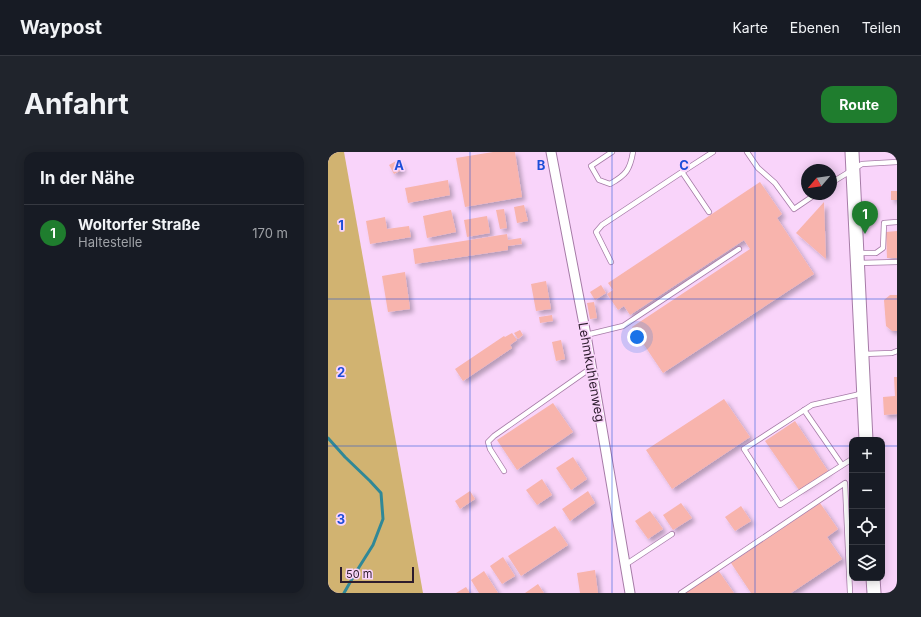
<!DOCTYPE html>
<html lang="de">
<head>
<meta charset="utf-8">
<style>
  body { margin:0; font-family:Inter,sans-serif; background:#20242c; color:#f1f3f6 }
  .controls { position:absolute; right:12px; bottom:12px; display:grid; overflow:hidden; border-radius:8px; box-shadow:0 2px 10px #0003 }
  .controls button { width:36px; height:36px; display:grid; place-items:center; padding:0; border:0; border-bottom:1px solid #363941; background:#171b24; color:#f1f3f6; font:20px sans-serif }
  .compass { position:absolute; left:473px; top:12px; width:36px; height:36px; border-radius:50%; background:#171b24; box-shadow:0 2px 10px #0003; rotate:241deg }
  .scale { position:absolute; left:12px; bottom:10px; width:74px; box-sizing:border-box; padding-left:4px; border:2px solid #2d1c2d; border-top:0; font-size:11px; line-height:14px; white-space:nowrap; color:#2d1c2d; -webkit-text-stroke:3px #f9d4fa; paint-order:stroke }
  .you { position:absolute; left:309px; top:185px; width:14px; height:14px; margin:-10px; border:3px solid #fff; border-radius:50%; background:#1a73e8; box-shadow:0 0 0 6px #1a73e833 }
  .badge { display:grid; place-items:center; width:26px; height:26px; border-radius:50%; background:#1f7d2e; color:#fff; font-size:13px; font-weight:700 }
  .pin { position:absolute; translate:-50% -33px; filter:drop-shadow(0 1px 2px #0008) }
  .pin::after { content:''; position:absolute; top:21px; width:14px; height:12px; background:inherit; clip-path:polygon(0 0,100% 0,50% 100%) }
  .list { margin:0; padding:0; list-style:none }
  h2 { display:flex; justify-content:space-between; align-items:center; height:52px; margin:0; padding:0 16px; font-size:17px }
  h2 small { font-size:13px; font-weight:400; color:#9ea1a6 }
  .list li { display:grid; grid-template-columns:26px 1fr auto; gap:12px; align-items:center; box-sizing:border-box; height:56px; padding:0 16px; border-top:1px solid #363941 }
  .list b { display:block; font-size:15px; white-space:nowrap }
  .list p { margin:0; font-size:13px; white-space:nowrap; color:#9ea1a6 }
  .list em { font-size:13px; font-style:normal; color:#9ea1a6 }
  .icon { flex:none; width:22px; height:22px; fill:none; stroke:currentColor; stroke-width:2; stroke-linecap:round; stroke-linejoin:round }
  .map { position:relative; flex:none; width:569px; height:441px; overflow:hidden; border-radius:12px }
  header { display:flex; align-items:center; gap:24px; box-sizing:border-box; height:56px; padding:0 20px; background:#171b24; border-bottom:1px solid #363941 }
  header strong { font-size:19px }
  nav { display:flex; gap:22px; margin-inline-start:auto; font-size:14px }
  .intro { display:flex; align-items:center; justify-content:space-between; box-sizing:border-box; height:96px; padding:0 24px }
  h1 { margin:0; font-size:28px }
  .button { padding:10px 18px; border-radius:12px; background:#1f7d2e; color:#fff; font-size:14px; font-weight:700 }
  main { display:flex; gap:24px; padding:0 24px }
  aside { flex:1; background:#171b24; border-radius:12px; box-shadow:0 2px 10px #0003 }
  .map>svg:first-child { display:block }
  .green { fill:#d1b371 }
  .lines { fill:none; stroke-linecap:round; stroke-linejoin:round }
  .stream { stroke:#308897; stroke-width:3 }
  .building { fill:#f8b4ad; filter:url(#shadow) }
  .lane-casing { stroke:#a67ba7; stroke-width:6 }
  .street-casing { stroke:#a67ba7; stroke-width:11 }
  .secondary-casing { stroke:#a67ba7; stroke-width:15 }
  .lane { stroke:#fff; stroke-width:4.5 }
  .street { stroke:#fff; stroke-width:9 }
  .secondary { stroke:#fff; stroke-width:13 }
  .grid { fill:none; stroke:#1d4ed8; stroke-width:1; stroke-opacity:0.55 }
  .labels { text-anchor:middle; stroke-width:3.5; stroke-linejoin:round; paint-order:stroke }
  .street-label { font-size:13px; fill:#2d1c2d; stroke:#f9d4fa }
  .grid-label { font-size:13px; text-anchor:middle; font-weight:bold; fill:#1d4ed8; stroke:#f9d4fa; stroke-width:3.5; stroke-linejoin:round; paint-order:stroke }
</style>
</head>
<body>
<header>
<strong>Waypost</strong>
<nav><a>Karte</a><a>Ebenen</a><a>Teilen</a></nav>
</header>
<div class="intro"><h1>Anfahrt</h1><a class="button">Route</a></div>
<main>
<aside>
<h2>In der Nähe<small></small></h2>
<ul class="list">
<li><span class="badge">1</span><div><b>Woltorfer Straße</b><p>Haltestelle</p></div><em>170 m</em></li>
</ul>
</aside>
<div class="map">
<svg width="569" height="441" viewBox="0 0 569 441">
  <defs>
    <filter id="shadow"><feDropShadow dx="3.5" dy="3.5" stdDeviation="2" flood-color="#0004"/></filter>
  </defs>
  <rect width="100%" height="100%" fill="#f9d4fa"/>
  <!-- green -->
  <path class="green" d="M0,0H16L95,441H0Z"/>
  <g class="lines">
    <!-- stream -->
    <path class="stream" d="M0,286L17,305L42,329L53,341L55,367L45,393L28,420L16,441"/>
  </g>
  <!-- building -->
  <g class="building">
    <path d="M165,0H187L194,45L137,55L128,6Z"/>
    <path d="M70,8L75,17L66,22L61,13Z"/>
    <path d="M120,28L122,43L80,51L77,36Z"/>
    <path d="M432,30L454,62L449,66L486,122L335,221L304,175L422,97L416,88L302,163L296,154L290,158L279,142L285,138L280,131Z"/>
    <rect x="563" y="39" width="6" height="9"/>
    <path d="M496,50L498,107L468,81Z"/>
    <path d="M196,53L200,69L189,71L186,55Z"/>
    <path d="M176,57L179,76L172,77L168,58Z"/>
    <path d="M123,58L128,80L99,86L95,64Z"/>
    <path d="M159,64L162,81L139,85L136,68Z"/>
    <path d="M57,65L59,77L81,74L83,85L42,92L38,69Z"/>
    <path d="M569,79V106H559L558,80Z"/>
    <path d="M179,82L180,88L193,86L194,92L180,94V98L87,112L85,97Z"/>
    <path d="M77,120L82,157L60,160L54,124Z"/>
    <path d="M218,129L223,157L208,159L203,132Z"/>
    <path d="M273,133L278,141L267,148L262,140Z"/>
    <path d="M562,143H569V179H564L558,174L556,148Z"/>
    <path d="M266,150L269,166L262,167L259,151Z"/>
    <path d="M224,163L225,169L212,171L211,165Z"/>
    <path d="M192,178L195,183L190,187L186,181Z"/>
    <path d="M184,181L189,188L182,193L184,196L135,229L127,217L176,184L177,185Z"/>
    <path d="M233,188L237,207L228,209L224,190Z"/>
    <path d="M566,225H569V262L556,263L555,245L567,244Z"/>
    <path d="M396,247L422,285L344,337L318,298Z"/>
    <path d="M225,251L245,280L189,318L169,288Z"/>
    <path d="M467,269L500,319L471,338L437,289Z"/>
    <path d="M245,305L259,327L243,338L228,316Z"/>
    <path d="M214,327L224,343L209,353L198,338Z"/>
    <path d="M142,339L147,347L132,357L127,349Z"/>
    <path d="M260,339L267,351L242,369L234,357Z"/>
    <path d="M353,351L364,366L345,378L335,363Z"/>
    <path d="M492,351L510,377L499,385L514,407L463,441H423L403,411Z"/>
    <path d="M413,354L423,369L407,379L397,365Z"/>
    <path d="M322,359L335,377L320,387L307,369Z"/>
    <path d="M227,374L240,393L193,424L180,404Z"/>
    <path d="M175,405L187,424L174,432L162,414Z"/>
    <path d="M267,418L270,441H252L249,421Z"/>
    <path d="M390,418L406,441H356Z"/>
    <path d="M156,419L170,441H151L143,428Z"/>
    <path d="M210,432L216,441H197Z"/>
    <path d="M138,435L142,441H128Z"/>
  </g>
  <g class="lines">
    <!-- lane casing -->
    <g class="lane-casing">
      <g id="lane">
        <path d="M284,0L263,14L271,28L282,32C298,23 302,18 305,0"/>
        <path d="M419,0L430,16L447,31L466,57L488,42"/>
        <path d="M503,31L534,12L569,10"/>
        <path d="M381,60L354,20L385,0"/>
        <path d="M531,101H548L555,96L556,71L569,70"/>
        <path d="M283,110L268,80L274,73L354,20"/>
        <path d="M531,111L569,110"/>
        <path d="M258,183L295,174L411,97"/>
        <path d="M535,202L564,201L569,199"/>
        <path d="M476,258L514,313"/>
        <path d="M524,307L452,353L416,297L484,253L528,243L535,240"/>
        <path d="M176,319L162,297L160,290L166,284L263,216"/>
        <path d="M297,413L344,382"/>
        <path d="M353,441L517,331L522,441"/>
      </g>
    </g>
    <!-- street casing -->
    <g class="street-casing">
      <path id="street" d="M223,0L258,183L302,441"/>
    </g>
    <!-- secondary casing -->
    <g class="secondary-casing">
      <g id="secondary">
        <path d="M524,0L538,288"/>
        <path d="M545,426L546,441"/>
      </g>
    </g>
    <!-- lane -->
    <use href="#lane" class="lane"/>
    <!-- street -->
    <use href="#street" class="street"/>
    <!-- secondary -->
    <use href="#secondary" class="secondary"/>
  </g>
  <!-- grid -->
  <path class="grid" d="M142,0V441M284,0V441M427,0V441M0,147H569M0,294H524M554,294H569"/>
  <g class="labels">
    <!-- street labels -->
    <g class="street-label">
      <text transform="translate(264 220) rotate(80)" y="5">Lehmkuhlenweg</text>
    </g>
  </g>
  <g class="grid-label">
    <text x="71" y="18">A</text>
    <text x="213" y="18">B</text>
    <text x="356" y="18">C</text>
    <text x="13" y="78">1</text>
    <text x="13" y="225">2</text>
    <text x="13" y="372">3</text>
  </g>
</svg>
<div class="controls">
<button>+</button>
<button>−</button>
<button><svg class="icon" aria-label="locate" viewBox="0 0 24 24"><circle cx="12" cy="12" r="6"/><path d="M12 2v4M12 18v4M2 12h4M18 12h4"/></svg></button>
<button><svg class="icon" aria-label="layers" viewBox="0 0 24 24"><path d="M12 4l9 5-9 5-9-5zM3 14l9 5 9-5"/></svg></button>
</div>
<svg class="compass" viewBox="-18 -18 36 36"><path d="M0-13l5 13h-10z" fill="#e53935"/><path d="M0 13l5-13h-10z" fill="#9ea1a6"/></svg>
<div class="scale">50 m</div>
<div class="you"></div>
<div class="pin badge" style="left:537px;top:82px">1</div>
</div>
</main>
</body>
</html>
